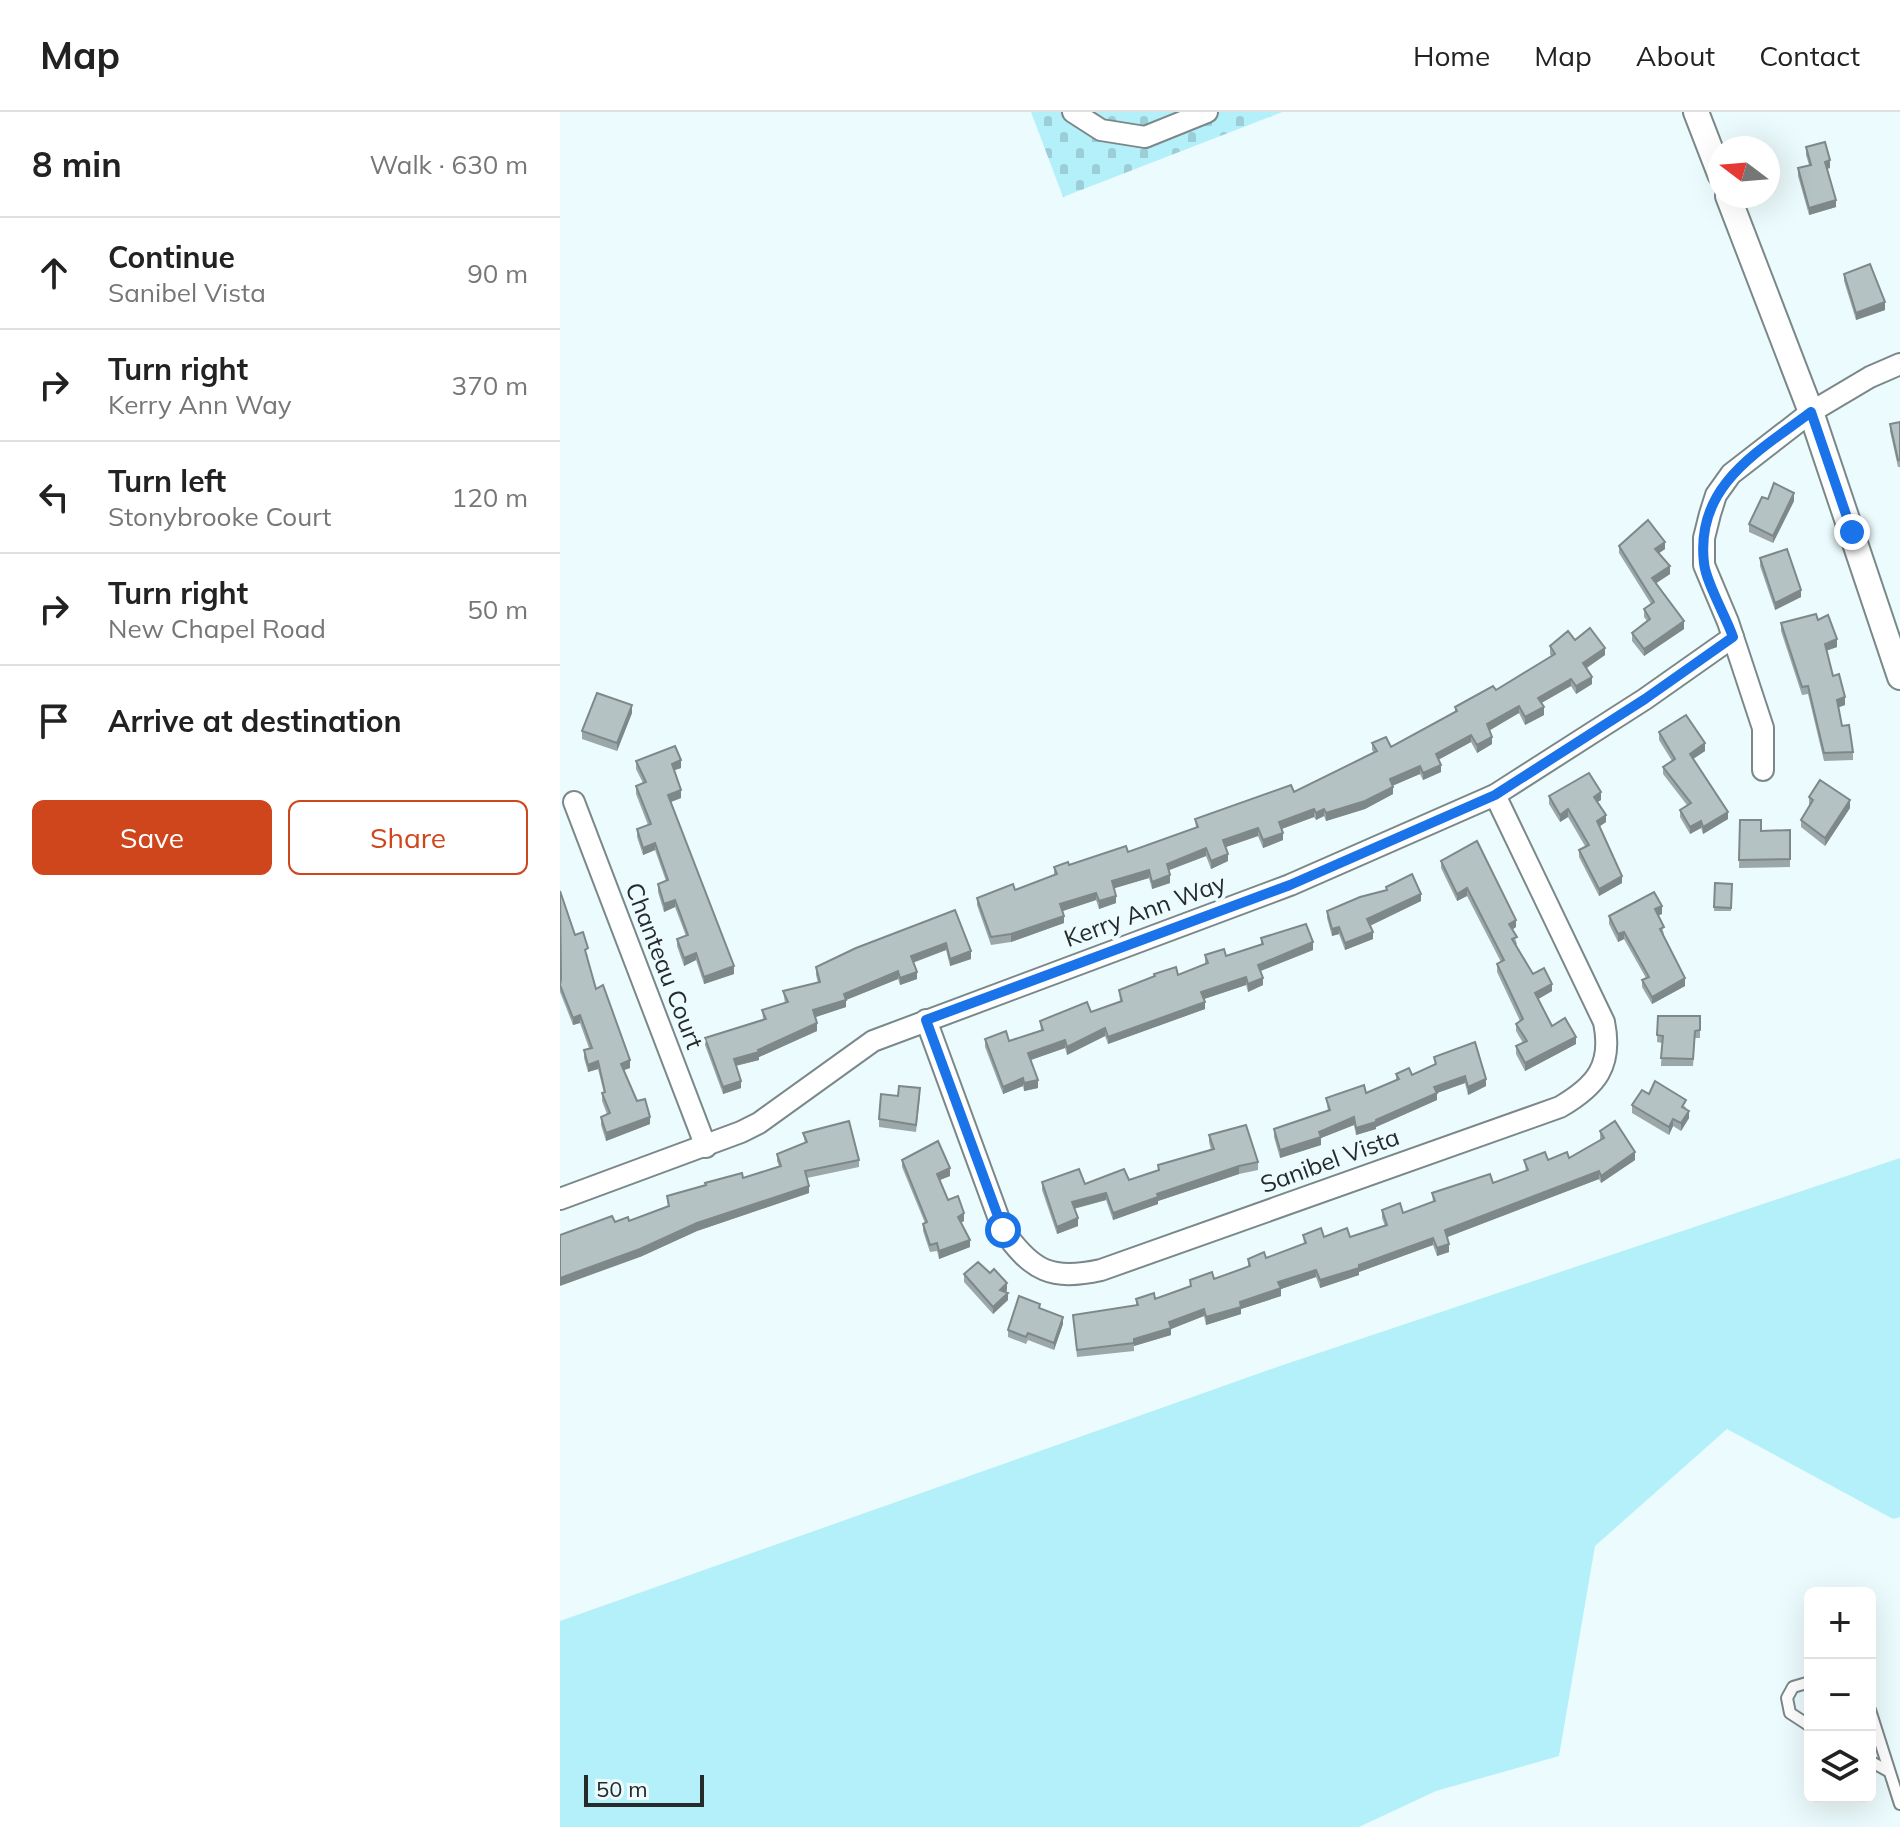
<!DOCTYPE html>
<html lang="en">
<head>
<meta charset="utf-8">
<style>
  body { margin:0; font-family:Mulish,sans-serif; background:#f6f6f6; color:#222 }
  .controls { position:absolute; right:24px; bottom:24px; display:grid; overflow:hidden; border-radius:12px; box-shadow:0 8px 32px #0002 }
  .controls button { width:72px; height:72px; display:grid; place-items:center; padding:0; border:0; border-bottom:2px solid #e0e0e0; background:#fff; color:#222; font:40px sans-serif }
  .compass { position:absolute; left:1148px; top:24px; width:72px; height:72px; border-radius:50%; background:#fff; box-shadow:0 8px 32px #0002; rotate:286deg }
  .scale { position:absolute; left:24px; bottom:20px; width:120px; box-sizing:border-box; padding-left:8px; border:4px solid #252a2b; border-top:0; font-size:22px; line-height:28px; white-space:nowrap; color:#252a2b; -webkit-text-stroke:6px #ecfbfd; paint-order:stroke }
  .stop { position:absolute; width:24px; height:24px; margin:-18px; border:6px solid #1a73e8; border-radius:50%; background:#fff }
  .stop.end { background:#1a73e8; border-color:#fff; box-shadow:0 2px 8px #0008 }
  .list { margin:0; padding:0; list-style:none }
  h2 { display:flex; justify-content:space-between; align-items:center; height:104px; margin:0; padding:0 32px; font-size:34px }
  h2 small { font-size:26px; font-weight:400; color:#767676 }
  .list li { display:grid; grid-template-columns:52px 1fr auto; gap:24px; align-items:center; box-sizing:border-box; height:112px; padding:0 32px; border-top:2px solid #e0e0e0 }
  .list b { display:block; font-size:30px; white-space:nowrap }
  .list p { margin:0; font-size:26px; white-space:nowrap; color:#767676 }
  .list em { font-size:26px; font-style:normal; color:#767676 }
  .actions { display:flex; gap:16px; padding:24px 32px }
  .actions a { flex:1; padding:18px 0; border:2px solid #cf461d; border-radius:12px; text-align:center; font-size:28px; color:#cf461d }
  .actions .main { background:#cf461d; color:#fff }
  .icon { flex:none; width:44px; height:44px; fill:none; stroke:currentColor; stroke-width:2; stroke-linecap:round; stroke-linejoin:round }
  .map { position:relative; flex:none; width:1340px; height:1715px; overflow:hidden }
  header { display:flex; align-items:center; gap:48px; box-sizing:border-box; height:112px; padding:0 40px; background:#fff; border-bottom:2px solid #e0e0e0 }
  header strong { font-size:38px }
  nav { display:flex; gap:44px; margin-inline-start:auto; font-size:28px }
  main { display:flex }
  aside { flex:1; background:#fff }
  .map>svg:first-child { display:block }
  .grass { fill:#b4f0fa }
  .cemetery { fill:url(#cemetery-stones) }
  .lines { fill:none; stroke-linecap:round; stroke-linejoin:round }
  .service-casing { stroke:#7b888a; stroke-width:14 }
  .minor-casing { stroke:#7b888a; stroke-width:24 }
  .tertiary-casing { stroke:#7b888a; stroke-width:28 }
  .service { stroke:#fff; stroke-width:10 }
  .minor { stroke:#fff; stroke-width:20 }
  .tertiary { stroke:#fff; stroke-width:24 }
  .wall { fill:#9ba7a9 }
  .shaded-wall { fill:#7e8889 }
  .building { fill:#b4c2c4; stroke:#7e8889; stroke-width:2 }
  .route { stroke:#1a73e8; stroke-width:10 }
  .labels { text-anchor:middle; stroke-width:8; stroke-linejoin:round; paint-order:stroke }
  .street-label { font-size:24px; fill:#252a2b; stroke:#ecfbfd }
</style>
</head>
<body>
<header>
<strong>Map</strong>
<nav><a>Home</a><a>Map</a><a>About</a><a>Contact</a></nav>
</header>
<main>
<aside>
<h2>8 min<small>Walk · 630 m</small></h2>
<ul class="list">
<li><svg class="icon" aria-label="ahead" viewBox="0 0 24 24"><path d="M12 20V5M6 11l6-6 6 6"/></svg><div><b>Continue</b><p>Sanibel Vista</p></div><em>90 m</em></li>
<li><svg class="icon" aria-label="right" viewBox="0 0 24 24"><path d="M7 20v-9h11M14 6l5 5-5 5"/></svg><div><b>Turn right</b><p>Kerry Ann Way</p></div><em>370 m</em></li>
<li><svg class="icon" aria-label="left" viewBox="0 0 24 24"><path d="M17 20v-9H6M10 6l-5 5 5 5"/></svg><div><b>Turn left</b><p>Stonybrooke Court</p></div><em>120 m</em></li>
<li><svg class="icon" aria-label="right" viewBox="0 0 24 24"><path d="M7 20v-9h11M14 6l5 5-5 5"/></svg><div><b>Turn right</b><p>New Chapel Road</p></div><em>50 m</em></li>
<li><svg class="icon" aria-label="arrive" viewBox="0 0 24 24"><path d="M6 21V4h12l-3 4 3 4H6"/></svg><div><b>Arrive at destination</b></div></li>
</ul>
<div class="actions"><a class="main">Save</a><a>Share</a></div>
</aside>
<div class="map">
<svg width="1340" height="1715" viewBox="0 0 1340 1715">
  <defs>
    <pattern id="cemetery-stones" width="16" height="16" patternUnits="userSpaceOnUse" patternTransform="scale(2)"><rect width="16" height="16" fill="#b4f0fa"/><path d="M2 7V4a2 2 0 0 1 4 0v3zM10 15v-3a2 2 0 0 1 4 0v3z" fill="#9bced6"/></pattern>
  </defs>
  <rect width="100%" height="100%" fill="#ecfbfd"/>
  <!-- grass -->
  <path class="grass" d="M1340,1046V1405L1333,1407L1167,1317L1035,1434L999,1644L876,1679L799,1715H0V1509L720,1254Z"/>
  <!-- cemetery -->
  <path class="cemetery" d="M471,0H722L503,85Z"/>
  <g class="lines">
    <!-- service casing -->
    <g class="service-casing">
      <g id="service">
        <path d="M1250,1570L1233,1575L1227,1586L1230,1601L1250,1614"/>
        <path d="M1310,1598L1340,1692"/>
        <path d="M1310,1649L1328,1659"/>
      </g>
    </g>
    <!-- minor casing -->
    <g class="minor-casing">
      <g id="minor">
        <path d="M513,0L541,18L585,25L647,0"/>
        <path d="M1203,658V616L1168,510L1144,453V426L1150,402L1156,383L1171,362L1251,300L1310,265L1340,252"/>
        <path d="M14,690L146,1035"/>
        <path d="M366,908L443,1118C472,1159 491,1169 541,1158L1000,995C1036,974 1053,954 1044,910L935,683"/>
        <path d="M0,1087L181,1020L199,1011L313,929L730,773L935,683L1085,587L1173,525"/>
      </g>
    </g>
    <!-- tertiary casing -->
    <g class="tertiary-casing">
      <g id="tertiary">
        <path d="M1136,0L1160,62"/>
        <path d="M1168,84L1251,300L1340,565"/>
      </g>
    </g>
    <!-- service -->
    <use href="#service" class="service"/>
    <!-- minor -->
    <use href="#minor" class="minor"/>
    <!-- tertiary -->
    <use href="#tertiary" class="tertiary"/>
  </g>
  <!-- wall -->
  <g class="wall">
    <path d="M1246,35L1270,56L1267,57L1276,95L1249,103L1238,64V56L1249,53L1246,43Z"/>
    <path d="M1284,162L1325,198L1296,208L1284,169Z"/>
    <path d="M1340,310V355H1338L1330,319V312Z"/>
    <path d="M1208,387L1234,389L1213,431L1189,420V412Z"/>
    <path d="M1059,434L1105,437L1099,441L1110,462L1096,471L1124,517L1084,544L1072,529V521L1087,509L1084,505V497L1091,492L1059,441Z"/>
    <path d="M1200,446L1241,485L1215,498L1200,454Z"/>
    <path d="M1258,508L1277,535L1266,539L1273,564L1285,593L1278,595L1282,614L1293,640V648L1264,649L1248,582L1242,583L1221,519V511Z"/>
    <path d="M1015,528L1045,543L1027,556L1032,572L1016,582L1011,574L981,591L984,603L965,613L959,601L929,618L932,632L917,641L911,630L878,648L881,660L863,668L860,662L832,673L833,682L805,697L766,709L764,704L756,708L754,705L721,717L723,728L703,736L698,724L666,735L668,749L651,757L646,744L608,758L610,771L592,777L589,766L554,776L556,791L539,797L536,788L502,799L504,811L451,830L431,833L417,793V786L455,778L494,763V755L509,753L568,740L636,716L635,707L734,680L814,641L812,638V631L831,635L895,600V595L936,578L991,544L990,542V534Z"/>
    <path d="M72,601L57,639L22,627V619Z"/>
    <path d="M1099,620L1145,639L1133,647L1168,707L1143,722L1141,716L1130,722L1120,705V698L1127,693L1103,662V655L1112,649L1099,628Z"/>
    <path d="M76,649L121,656L114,658L121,686L111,690L174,862L144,872L136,848L124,854L117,834V827L126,824L115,795L104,800L98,780V772L106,769L95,738L83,743L77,725V717L88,713L76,682V674L83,671L76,657Z"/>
    <path d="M989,684L1041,688L1037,690L1046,710L1039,715L1062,771L1039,784L1019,745V738L1025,734L1008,705L1000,710L989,692Z"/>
    <path d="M1249,685L1290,696L1265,734L1241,715V708L1250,693L1249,692Z"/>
    <path d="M1180,708L1201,719L1230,718V755L1179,756Z"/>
    <path d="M881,749L956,815L952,817L957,832L956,833L973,862L992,879L978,887L992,914L1016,932L965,959L956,942V934L963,931L956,919V912L960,909L937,860V852L941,850L907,784L897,789L881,756Z"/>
    <path d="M1155,771L1172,772L1171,799H1154Z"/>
    <path d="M826,775L861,789L810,814L813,827L785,838L779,822L772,824L767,806V799L826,779Z"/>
    <path d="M0,779L15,823L28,844H26L36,877L70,956L64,958L77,989L90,1012L46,1029L41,1013V1005L47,1002L42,989V981H44L38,957L28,960L24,946V938L29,936L20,911L13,913L0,880Z"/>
    <path d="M395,798L411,847L390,854L386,838L353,851L357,867L340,873L338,867L286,888V895L255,905L257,919L199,945V948L176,954L181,976L163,982L145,933V926L203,907L202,898L225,891L223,879L258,871L256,863V855Z"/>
    <path d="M1102,802L1098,803L1104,822L1103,823L1125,874L1092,892L1082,875V868L1086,866L1064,827L1058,830L1049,812V804Z"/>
    <path d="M701,826L753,838L700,859L703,873L688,880L686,873L644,887L645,897L548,932L545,924L507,943L505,936L470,948L478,976L464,979L463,974L443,982L425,935V927L449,929L481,919L480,909L531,900L560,890L559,878L618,863L645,852V843L666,844L701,832Z"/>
    <path d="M1098,904H1140V926H1135L1133,954H1101L1102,931L1097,930Z"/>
    <path d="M874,945L926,974L908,983L905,971L877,981V988L816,1015V1017L796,1023L794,1013L761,1026V1033L720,1046L714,1025V1017L768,999L766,986L806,981L836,968V962L852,963L875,953Z"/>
    <path d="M1089,982L1126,995L1125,997L1129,1006L1121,1019L1113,1014L1109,1023L1072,1001V993Z"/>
    <path d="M338,984H360L356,1020L319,1015V1007Z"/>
    <path d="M1040,1019L1075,1048L1041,1071L1039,1067L887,1125L889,1140L877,1144L873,1133L799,1160V1163L760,1176L756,1165L721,1177V1184L681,1197V1202L646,1213L644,1204L611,1217V1223L574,1234V1239L517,1245L513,1203L576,1194V1187H595L630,1174V1168L654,1167L688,1155V1147L706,1146L744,1132L743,1123L764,1125H790L825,1114L822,1106V1098L843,1101L873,1090L872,1081L933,1071L966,1059L964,1048H988L1009,1046L1040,1028Z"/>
    <path d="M243,1021L299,1048V1055L247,1066L249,1081L137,1119L80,1145L55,1110L69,1109L108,1094L107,1084L183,1066L219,1054L217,1049V1042L245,1031Z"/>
    <path d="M649,1023L698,1050V1058L679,1062L598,1089V1092L553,1108L546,1088L514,1097L518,1114L497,1122L482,1078V1070L525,1072L569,1068L598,1058V1053L651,1038L649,1030Z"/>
    <path d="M342,1048L390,1064L380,1068L388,1088L404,1109L401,1111L410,1135L379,1147L377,1139L370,1140L363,1119V1112L365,1111L342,1055Z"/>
    <path d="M404,1162L447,1178L446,1180L448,1188L433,1202L404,1170Z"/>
    <path d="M480,1196L503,1212L494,1238L468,1228L466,1232L448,1225V1218Z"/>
  </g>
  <!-- shaded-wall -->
  <g class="shaded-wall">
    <path d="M1270,48V56L1265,57V50Z"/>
    <path d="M1276,88V95L1249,103V96Z"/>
    <path d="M1325,190V198L1296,208V201Z"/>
    <path d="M1234,381V389L1213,431V424Z"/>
    <path d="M1105,430V437L1095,444V437Z"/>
    <path d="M1110,454V462L1092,474V466Z"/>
    <path d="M1241,478V485L1215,498V491Z"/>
    <path d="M1124,509V517L1084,544V537Z"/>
    <path d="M1277,527V535L1265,539V532Z"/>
    <path d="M1045,536V543L1023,558V551Z"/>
    <path d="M1032,565V572L1016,582V574Z"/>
    <path d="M1011,567V574L978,593V586Z"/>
    <path d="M1285,585V593L1277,596V588Z"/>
    <path d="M72,593V601L57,639V631Z"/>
    <path d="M959,594V601L927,620V612Z"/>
    <path d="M984,595V603L965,613V605Z"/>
    <path d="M911,623V630L876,649V642Z"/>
    <path d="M932,625V632L917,641V633Z"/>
    <path d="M1145,631V639L1130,649V642Z"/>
    <path d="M121,648V656L112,659V652Z"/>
    <path d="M881,653V660L863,668V661Z"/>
    <path d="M860,654V662L830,675V667Z"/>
    <path d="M833,675V682L805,697L766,709V701Z"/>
    <path d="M121,678V686L108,691V683Z"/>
    <path d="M1041,680V688L1034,692V685Z"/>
    <path d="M1290,688V696L1265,734V726Z"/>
    <path d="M754,697V705L719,718V710Z"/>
    <path d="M764,697V704L756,708V701Z"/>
    <path d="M1008,697V705L1000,710V703Z"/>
    <path d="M1168,700V707L1143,722V715Z"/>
    <path d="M1046,703V710L1037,716V709Z"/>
    <path d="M1141,709V716L1130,722V715Z"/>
    <path d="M698,716V724L663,736V728Z"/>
    <path d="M723,721V728L703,736V728Z"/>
    <path d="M95,731V738L83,743V736Z"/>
    <path d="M646,736V744L607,759V752Z"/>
    <path d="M668,742V749L651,757V749Z"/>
    <path d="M589,758V766L552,777V769Z"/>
    <path d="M610,763V771L592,777V770Z"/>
    <path d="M1062,764V771L1039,784V777Z"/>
    <path d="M907,776V784L897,789V782Z"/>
    <path d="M536,781V788L500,800V792Z"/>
    <path d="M861,782V789L807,815V807Z"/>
    <path d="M556,784V791L539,797V789Z"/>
    <path d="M115,788V795L104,800V792Z"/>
    <path d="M1102,794V802L1095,805V797Z"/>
    <path d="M504,804V811L451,830V822Z"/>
    <path d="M956,808V815L949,820V812Z"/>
    <path d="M779,815V822L772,824V817Z"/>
    <path d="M813,820V827L785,838V831Z"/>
    <path d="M1064,820V827L1058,830V822Z"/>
    <path d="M753,830V838L698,860V853Z"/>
    <path d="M386,831V838L351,851V844Z"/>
    <path d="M411,839V847L390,854V847Z"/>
    <path d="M136,841V848L124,854V846Z"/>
    <path d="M174,854V862L144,872V865Z"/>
    <path d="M338,859V867L286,888V895L253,906V898L284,882Z"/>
    <path d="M357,860V867L340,873V866Z"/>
    <path d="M686,865V873L641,888V880Z"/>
    <path d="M703,866V873L688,880V872Z"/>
    <path d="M1125,866V874L1092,892V885Z"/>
    <path d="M992,872V879L975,889V881Z"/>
    <path d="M645,890V897L548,932V925Z"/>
    <path d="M20,903V911L13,913V906Z"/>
    <path d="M257,911V919L199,945V948L174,954V947Z"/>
    <path d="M545,916V924L507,943V935Z"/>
    <path d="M1016,925V932L965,959V951Z"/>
    <path d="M505,928V936L468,949V941Z"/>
    <path d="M70,948V956L61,959V952Z"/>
    <path d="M38,949V957L28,960V953Z"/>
    <path d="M905,964V971L877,981V988L816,1015V1017L796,1023V1016L816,1008L874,975Z"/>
    <path d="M463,966V974L443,982V975Z"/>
    <path d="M926,967V974L908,983V975Z"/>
    <path d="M478,968V976L464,979V971Z"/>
    <path d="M181,969V976L163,982V975Z"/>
    <path d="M1129,999V1006L1121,1019V1011Z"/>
    <path d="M90,1005V1012L46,1029V1021Z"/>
    <path d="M794,1005V1013L761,1026V1033L720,1046V1038Z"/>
    <path d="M1113,1007V1014L1109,1023V1015Z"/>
    <path d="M1075,1040V1048L1041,1071V1064Z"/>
    <path d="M679,1054V1062L598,1089V1092L553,1108V1101L597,1082Z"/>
    <path d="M390,1056V1064L377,1069V1062Z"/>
    <path d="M1039,1059V1067L885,1126V1118Z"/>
    <path d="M249,1074V1081L137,1119L80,1145L0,1174V1166L137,1111Z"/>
    <path d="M546,1081V1088L512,1097V1090Z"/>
    <path d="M404,1101V1109L398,1112V1105Z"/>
    <path d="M518,1106V1114L497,1122V1115Z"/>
    <path d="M873,1126V1133L799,1160V1163L760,1176V1168Z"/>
    <path d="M410,1128V1135L379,1147V1139Z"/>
    <path d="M889,1132V1140L877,1144V1136Z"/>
    <path d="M756,1158V1165L721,1177V1184L681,1197V1202L646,1213V1205L718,1170Z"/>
    <path d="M447,1171V1178L440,1185V1178Z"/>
    <path d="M448,1181V1188L433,1202V1195Z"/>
    <path d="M644,1197V1204L611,1217V1223L574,1234V1227L609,1210Z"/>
    <path d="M503,1205V1212L494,1238V1231Z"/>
  </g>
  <!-- building -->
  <g class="building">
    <path d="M1265,30L1270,48L1265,50L1276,88L1249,96L1238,56L1251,53L1246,35Z"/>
    <path d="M1310,152L1325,190L1296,201L1284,162Z"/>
    <path d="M1340,310V348H1338L1330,312Z"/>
    <path d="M1214,371L1234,381L1213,424L1189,412L1202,385L1208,387Z"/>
    <path d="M1088,408L1105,430L1095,437L1110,454L1092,466L1124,509L1084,537L1072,521L1090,507L1084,497L1094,490L1059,434Z"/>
    <path d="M1227,437L1241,478L1215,491L1200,446Z"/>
    <path d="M1256,502L1258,508L1268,503L1277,527L1265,532L1273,564L1279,562L1285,585L1277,588L1282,614L1289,613L1293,640L1264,641L1248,574L1242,575L1221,511Z"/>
    <path d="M1030,516L1045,536L1023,551L1032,565L1016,574L1011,567L978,586L984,595L965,605L959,594L927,612L932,625L917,633L911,623L876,642L881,653L863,661L860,654L830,667L833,675L805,689L766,701L764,697L756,701L754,697L719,710L723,721L703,728L698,716L663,728L668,742L651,749L646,736L607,752L610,763L592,770L589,758L552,769L556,784L539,789L536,781L500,792L504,804L451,822L431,825L417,786L453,772L455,778L497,762L494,755L508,750L509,753L566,734L568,740L638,715L635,707L731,673L734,680L817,639L812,631L826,625L831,635L897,599L895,595L933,574L936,578L995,542L990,534L1008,519L1015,528Z"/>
    <path d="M37,581L72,593L57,631L22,619Z"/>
    <path d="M1126,603L1145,631L1130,642L1168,700L1143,715L1141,709L1130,715L1120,698L1131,691L1103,655L1115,647L1099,620Z"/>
    <path d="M115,634L121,648L112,652L121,678L108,683L174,854L144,865L136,841L124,846L117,827L128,823L115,788L104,792L98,772L108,768L95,731L83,736L77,717L91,712L76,674L86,670L76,649Z"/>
    <path d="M1029,661L1041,680L1034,685L1046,703L1037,709L1062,764L1039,777L1019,738L1029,733L1008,697L1000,703L989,684Z"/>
    <path d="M1260,668L1290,688L1265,726L1241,708L1253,688L1249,685Z"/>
    <path d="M1180,708H1201V719L1230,718V747L1179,748Z"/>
    <path d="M917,729L956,808L949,812L957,825L952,827L973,862L984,856L992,872L975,881L992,914L1005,906L1016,925L965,951L956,934L967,929L956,912L963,907L937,852L944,848L907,776L897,782L881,749Z"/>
    <path d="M852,762L861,782L807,807L813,820L785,831L779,815L772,817L767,799L800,785L827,778L826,775Z"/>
    <path d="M1155,771L1172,772L1171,796L1154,795Z"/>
    <path d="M0,779L15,823L23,820L28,836L25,838L36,877L43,873L70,948L61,952L77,989L85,987L90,1005L46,1021L41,1005L50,1001L42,981L45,980L38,949L28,953L24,938L32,936L20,903L13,906L0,873L1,867Z"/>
    <path d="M1094,780L1102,794L1095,797L1104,815L1100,817L1125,866L1092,885L1082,868L1089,865L1064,820L1058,822L1049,804Z"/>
    <path d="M395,798L411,839L390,847L386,831L351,844L357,860L340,866L338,859L284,882L286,888L253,898L257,911L198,938L199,940L174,947L181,969L163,975L145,926L206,907L202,898L228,890L223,879L260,870L256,855L296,836Z"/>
    <path d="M746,812L753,830L698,853L703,866L688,872L686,865L641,880L645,890L548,925L545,916L507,935L505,928L468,941L478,968L464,971L463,966L443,975L425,927L446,919L449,929L483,918L480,909L527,890L531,900L562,889L559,878L595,864L594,862L616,855L618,863L648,851L645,843L664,837L666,844L703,832L701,826Z"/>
    <path d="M1098,904H1140V918L1135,919L1133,947L1101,946L1103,924L1097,923Z"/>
    <path d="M915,930L926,967L908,975L905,964L874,975L877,981L816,1008V1010L796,1016L794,1005L759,1020L761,1025L720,1038L714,1017L770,998L766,986L804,973L806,981L839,967L836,962L849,956L852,963L876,952L874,945Z"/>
    <path d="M1095,969L1126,988L1122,995L1129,999L1121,1011L1113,1007L1109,1015L1072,993L1082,978L1089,982Z"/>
    <path d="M339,974L360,976L356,1013L319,1007L321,982L338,984Z"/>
    <path d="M289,1009L299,1048L245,1059L249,1074L137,1111L80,1137L0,1166V1123L52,1104L55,1110L68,1105L69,1109L109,1094L107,1084L146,1073L145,1071L182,1061L183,1066L221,1054L217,1042L247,1030L243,1021Z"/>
    <path d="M1055,1009L1075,1040L1041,1064L1039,1059L885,1118L889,1132L877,1136L873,1126L799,1153V1156L760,1168L756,1158L718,1170L721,1176L680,1190L681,1195L646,1205L644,1197L609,1210L611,1216L574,1227V1231L517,1238L513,1203L578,1193L576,1187L594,1181L595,1187L631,1174L630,1168L652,1160L654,1167L690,1154L688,1147L704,1140L706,1146L746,1131L743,1123L761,1116L764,1125L787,1116L790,1125L827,1113L822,1098L840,1091L843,1101L875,1089L872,1081L930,1062L933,1071L968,1058L964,1048L985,1040L988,1048L1007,1040L1009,1046L1044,1026L1040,1019Z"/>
    <path d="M686,1013L698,1050L679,1054L597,1082L598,1085L553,1101L546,1081L512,1090L518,1106L497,1115L482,1070L519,1057L525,1072L564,1057L569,1068L599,1058L598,1053L654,1037L649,1023Z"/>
    <path d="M378,1029L390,1056L377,1062L388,1088L398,1084L404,1101L398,1105L410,1128L379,1139L377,1131L370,1133L363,1112L367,1110L342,1048Z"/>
    <path d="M418,1150L430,1161L434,1157L447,1171L440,1178L448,1181L433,1195L404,1162Z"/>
    <path d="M459,1184L480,1192L479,1196L503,1205L494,1231L468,1221L466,1225L448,1218Z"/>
  </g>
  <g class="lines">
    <!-- route -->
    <path class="route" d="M443,1118L366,908L730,773L935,683L1085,587L1173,525C1166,504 1146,471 1144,451C1135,373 1198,340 1251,300L1292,420"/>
  </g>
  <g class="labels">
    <!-- street labels -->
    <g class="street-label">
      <text transform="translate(585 799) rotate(-20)" y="8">Kerry Ann Way</text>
      <text transform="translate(104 854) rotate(69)" y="8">Chanteau Court</text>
      <text transform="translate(770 1049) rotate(-20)" y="8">Sanibel Vista</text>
    </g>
  </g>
</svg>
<div class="controls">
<button>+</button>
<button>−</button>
<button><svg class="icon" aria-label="layers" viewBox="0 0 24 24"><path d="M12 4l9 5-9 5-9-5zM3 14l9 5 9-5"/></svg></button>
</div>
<svg class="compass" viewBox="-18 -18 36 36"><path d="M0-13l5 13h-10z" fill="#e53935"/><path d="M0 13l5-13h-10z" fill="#767676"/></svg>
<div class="scale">50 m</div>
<div class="stop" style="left:443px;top:1118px"></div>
<div class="stop end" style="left:1292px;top:420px"></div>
</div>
</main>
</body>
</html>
